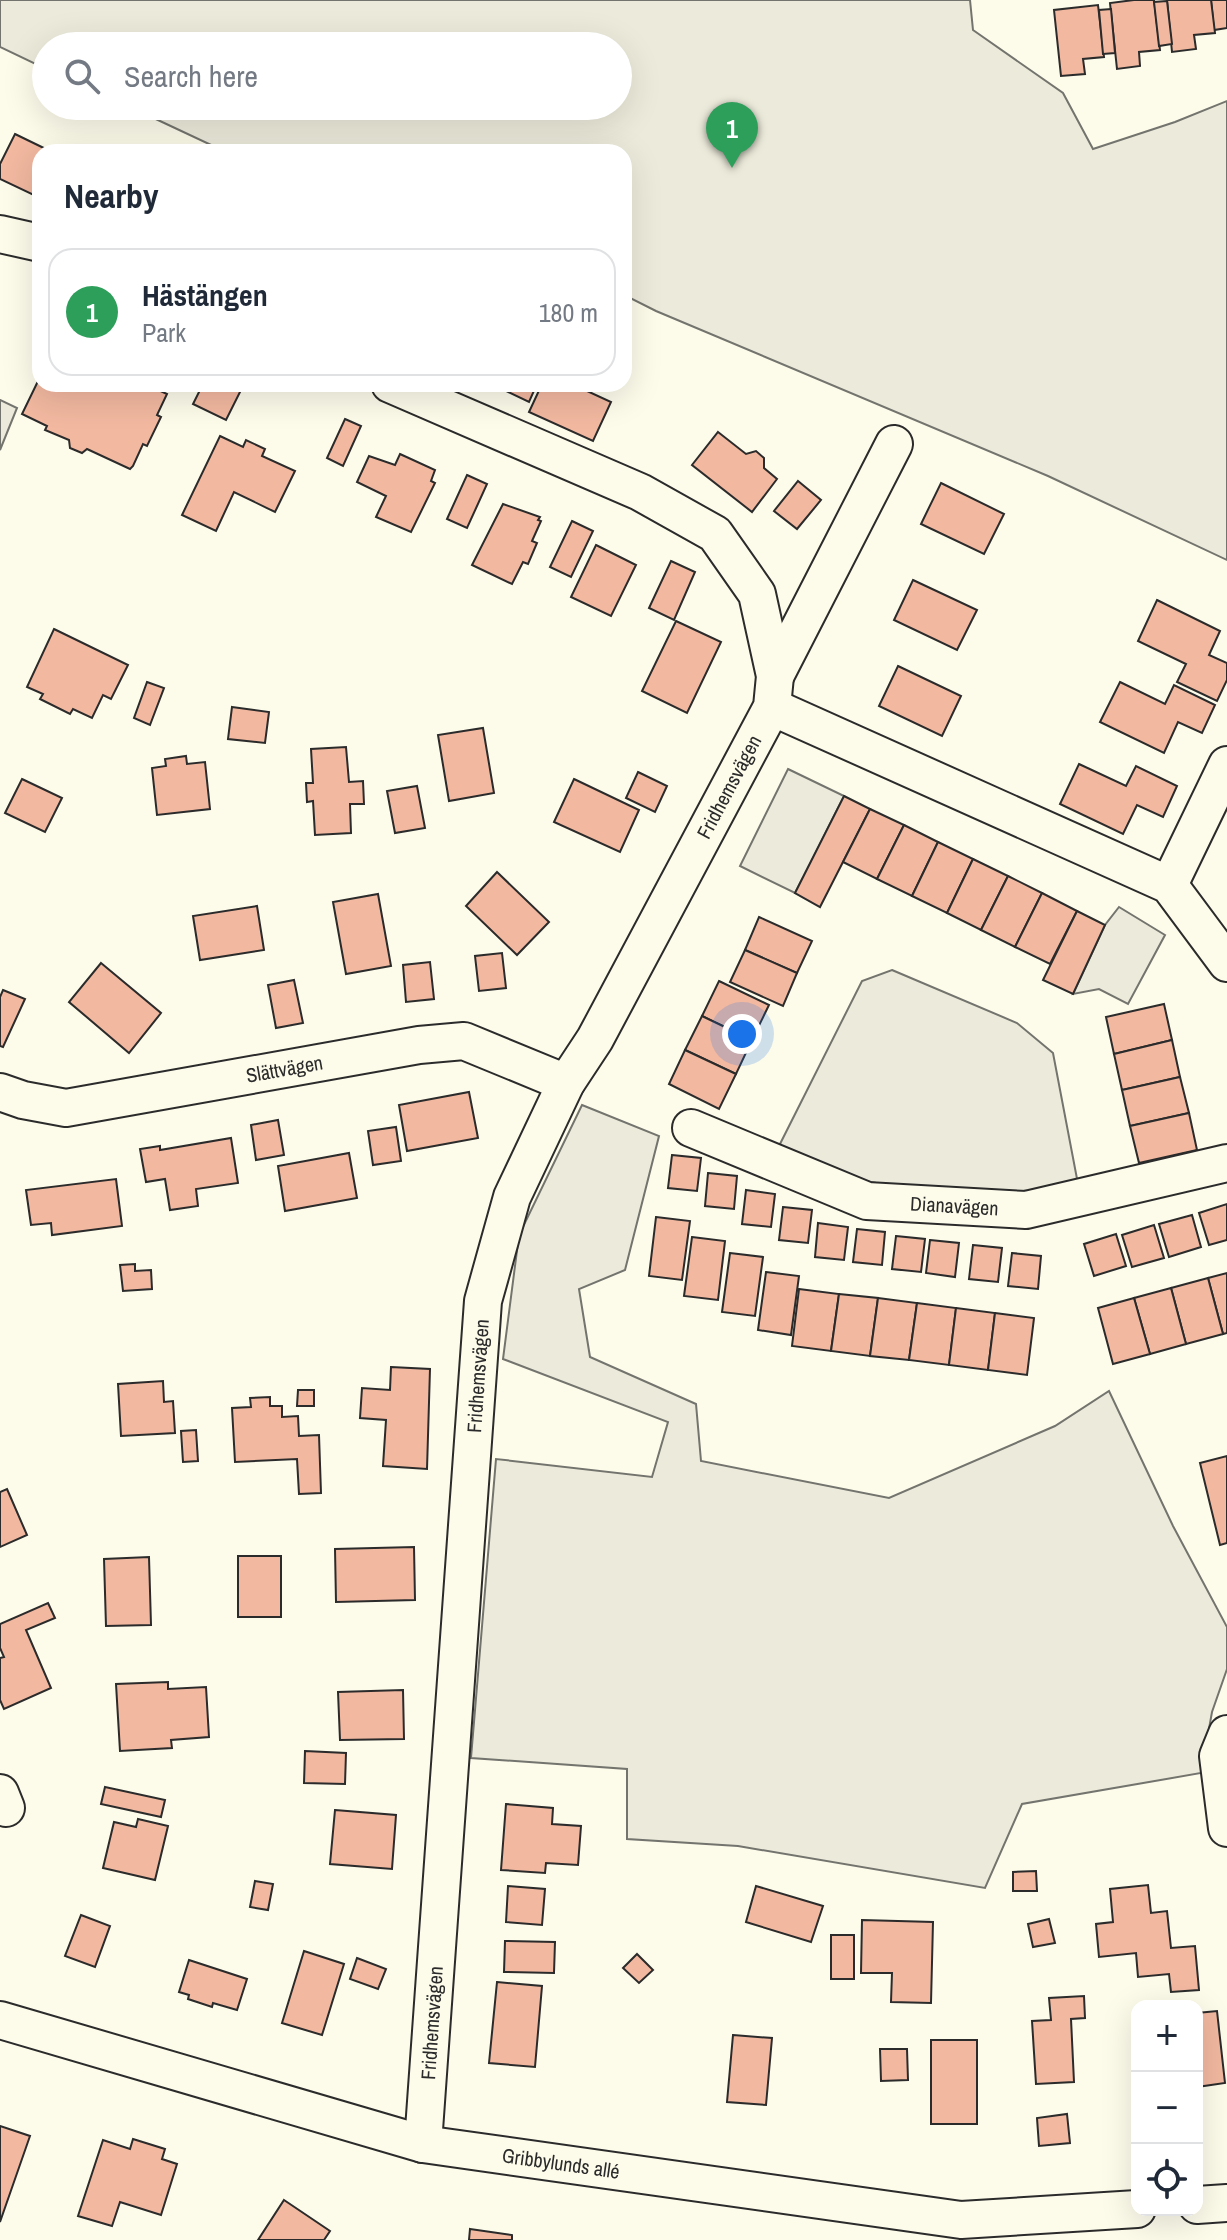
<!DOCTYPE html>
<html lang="en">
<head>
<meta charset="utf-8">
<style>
  body { margin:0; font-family:"Archivo Narrow",sans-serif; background:#f6f6f7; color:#1f2937 }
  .controls { position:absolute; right:24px; bottom:24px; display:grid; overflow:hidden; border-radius:16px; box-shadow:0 8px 32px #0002 }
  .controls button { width:72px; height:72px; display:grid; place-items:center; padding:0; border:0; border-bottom:2px solid #e0e1e3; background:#fff; color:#1f2937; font:40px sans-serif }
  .you { position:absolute; left:742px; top:1034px; width:28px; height:28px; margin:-20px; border:6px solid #fff; border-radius:50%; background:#1a73e8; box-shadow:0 0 0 12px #1a73e833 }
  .badge { display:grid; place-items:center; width:52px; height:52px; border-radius:50%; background:#c62828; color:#fff; font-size:26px; font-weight:700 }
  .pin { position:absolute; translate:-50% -66px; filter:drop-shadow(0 2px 4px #0008) }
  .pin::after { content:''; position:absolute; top:42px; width:28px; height:24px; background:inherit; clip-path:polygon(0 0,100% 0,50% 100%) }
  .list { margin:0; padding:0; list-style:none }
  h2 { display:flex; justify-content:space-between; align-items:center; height:104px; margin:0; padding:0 32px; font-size:34px }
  h2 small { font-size:26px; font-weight:400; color:#747a83 }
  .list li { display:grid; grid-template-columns:52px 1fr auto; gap:24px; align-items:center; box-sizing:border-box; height:128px; margin:0 16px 16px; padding:0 16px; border:2px solid #e0e1e3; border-radius:24px }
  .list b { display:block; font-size:30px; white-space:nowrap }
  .list p { margin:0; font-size:26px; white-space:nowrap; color:#747a83 }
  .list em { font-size:26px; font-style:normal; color:#747a83 }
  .icon { flex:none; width:44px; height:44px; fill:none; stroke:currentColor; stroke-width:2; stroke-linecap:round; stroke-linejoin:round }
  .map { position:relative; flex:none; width:1227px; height:2240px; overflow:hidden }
  .search { position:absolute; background:#fff; box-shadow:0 8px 32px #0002; left:32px; top:32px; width:600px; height:88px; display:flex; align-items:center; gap:20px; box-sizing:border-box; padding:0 28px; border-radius:44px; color:#747a83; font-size:30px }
  .panel { position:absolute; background:#fff; box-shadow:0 8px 32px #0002; left:32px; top:144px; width:600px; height:248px; border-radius:24px }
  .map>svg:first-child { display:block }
  .green { fill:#ecebdb; stroke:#74746e; stroke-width:2 }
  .parking { fill:#eceadb; stroke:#74746e; stroke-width:2 }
  .building { fill:#f2b8a0; stroke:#2b2b2b; stroke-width:2 }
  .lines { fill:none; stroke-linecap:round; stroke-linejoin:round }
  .minor-casing { stroke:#2b2b2b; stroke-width:40 }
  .minor { stroke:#fdfbea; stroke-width:36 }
  .labels { text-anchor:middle; stroke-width:6; stroke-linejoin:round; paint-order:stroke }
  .street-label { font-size:20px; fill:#2b2b2b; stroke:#fdfbea }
</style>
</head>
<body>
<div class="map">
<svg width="1227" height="2240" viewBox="0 0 1227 2240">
  <rect width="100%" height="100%" fill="#fdfbea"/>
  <!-- green -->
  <g class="green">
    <path d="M0,0H970L973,30L1063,93L1093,149L1175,122L1227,101V560L1048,476L656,311L624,295V152H226L128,106H618V46H46V69L0,47Z"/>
    <path d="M0,400L17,408L0,450Z"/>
    <path d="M892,970L1017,1023L1053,1053L1078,1184L1027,1192L928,1191L870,1182L806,1165L779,1146L862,981Z"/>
    <path d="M582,1105L659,1136L625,1270L579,1289L590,1357L696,1404L701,1461L889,1498L1055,1426L1109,1391L1173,1526L1227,1627V1669L1212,1712L1201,1773L1022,1804L985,1888L738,1846L627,1839V1769L471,1758L496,1459L652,1477L668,1422L503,1359L519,1235Z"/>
  </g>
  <!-- parking -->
  <g class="parking">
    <path d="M788,769L844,796L795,893L740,866Z"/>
    <path d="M1119,907L1165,935L1128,1004L1099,989L1073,994L1105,925Z"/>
  </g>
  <!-- building -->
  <g class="building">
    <path d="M1134,0H1154L1160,50L1139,52L1140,66L1117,69L1110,3Z"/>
    <path d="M1211,0H1227V28L1214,30Z"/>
    <path d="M1211,0L1215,33L1194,35L1196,49L1172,52L1167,0Z"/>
    <path d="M1167,1L1172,44L1159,46L1154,2Z"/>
    <path d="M1098,5L1104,57L1083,59L1085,74L1061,76L1054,10Z"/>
    <path d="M1111,9L1115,53L1103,54L1099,10Z"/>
    <path d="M15,134L52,152H40V198L0,179V164Z"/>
    <path d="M40,377V384H156L154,388L167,394L157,415L161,417L147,446L143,444L133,466L130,469L87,449L82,453L70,448L69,440L45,430L47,426L22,414Z"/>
    <path d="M203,384H244L226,420L193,404Z"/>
    <path d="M499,384H537L529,402L498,387Z"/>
    <path d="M542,384H572L611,402L593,441L529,412Z"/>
    <path d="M345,419L361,426L343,466L327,458Z"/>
    <path d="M718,432L746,454L756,451L764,458V468L777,479L752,512L692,465Z"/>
    <path d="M220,436L243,447L246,440L265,449L262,456L295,471L275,512L234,492L216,531L182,515Z"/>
    <path d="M400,454L435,470L431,481L435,483L411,532L376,517L386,496L357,482L369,456L395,465Z"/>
    <path d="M467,475L487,484L467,528L447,519Z"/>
    <path d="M798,481L821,500L797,529L774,511Z"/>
    <path d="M941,483L1004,514L984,554L921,524Z"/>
    <path d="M503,504L540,517L538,520L541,521L532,541L537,543L528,564L523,562L512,584L472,565Z"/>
    <path d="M572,521L593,531L571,577L550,567Z"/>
    <path d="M596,545L636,565L611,616L571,597Z"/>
    <path d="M671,561L695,572L674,620L649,608Z"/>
    <path d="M913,580L977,610L957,650L894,620Z"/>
    <path d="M1157,600L1220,631L1209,655L1227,663V680L1217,701L1177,682L1186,664L1138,641Z"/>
    <path d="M676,621L721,642L687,713L642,691Z"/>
    <path d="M54,629L128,665L111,699L103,695L92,718L73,709L70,714L40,699L43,694L27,687Z"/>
    <path d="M898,666L961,696L942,736L879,706Z"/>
    <path d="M147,682L164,688L150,725L134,718Z"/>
    <path d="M1120,682L1165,704L1174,685L1215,705L1202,733L1178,722L1164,753L1100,722Z"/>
    <path d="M232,707L269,712L265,743L228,739Z"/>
    <path d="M483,728L494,793L449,801L438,735Z"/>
    <path d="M346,747L349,782L363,781L364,804H350L351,833L315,835L313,801L307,802L306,783H313L311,749Z"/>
    <path d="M186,756L187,764L205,762L210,809L157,815L152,768L166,766L165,759Z"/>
    <path d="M1079,764L1126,786L1136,766L1177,786L1163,817L1137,805L1123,834L1060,804Z"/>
    <path d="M638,772L667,786L655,812L626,798Z"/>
    <path d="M22,779L62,798L45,832L5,813Z"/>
    <path d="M574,779L639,810L620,852L554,822Z"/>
    <path d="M417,786L425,828L395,833L387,791Z"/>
    <path d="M844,796L870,809L820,907L795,893Z"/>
    <path d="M870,809L904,825L877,879L843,862Z"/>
    <path d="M904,825L938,842L912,896L877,879Z"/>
    <path d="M938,842L973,859L947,913L912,896Z"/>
    <path d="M973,859L1008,876L981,930L947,913Z"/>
    <path d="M497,872L549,922L517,955L466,906Z"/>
    <path d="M1008,876L1042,893L1015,947L981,930Z"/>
    <path d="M1042,893L1077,911L1050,964L1015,947Z"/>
    <path d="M378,894L391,966L346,974L333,902Z"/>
    <path d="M257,906L264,950L200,960L193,916Z"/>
    <path d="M1077,911L1105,925L1073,994L1043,980Z"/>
    <path d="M759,917L812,941L797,973L745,950Z"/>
    <path d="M745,950L797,973L783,1006L730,982Z"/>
    <path d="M502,953L506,988L479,991L475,956Z"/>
    <path d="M430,962L434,999L406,1002L403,965Z"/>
    <path d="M101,963L161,1013L129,1053L69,1002Z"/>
    <path d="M294,980L303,1023L276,1028L268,985Z"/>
    <path d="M719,981L769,1005L752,1040L702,1016Z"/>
    <path d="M3,990L25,999L3,1047L0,1046V997Z"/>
    <path d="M1164,1004L1172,1040L1114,1054L1106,1017Z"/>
    <path d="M702,1016L752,1040L736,1074L685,1050Z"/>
    <path d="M1172,1040L1180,1077L1122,1090L1114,1054Z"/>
    <path d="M685,1050L736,1074L719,1109L669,1084Z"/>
    <path d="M1180,1077L1189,1113L1130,1126L1122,1090Z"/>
    <path d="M469,1092L478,1138L407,1151L399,1105Z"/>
    <path d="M1189,1113L1197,1150L1139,1163L1130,1126Z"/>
    <path d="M278,1120L284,1155L256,1160L251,1125Z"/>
    <path d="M396,1127L401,1161L373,1165L368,1131Z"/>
    <path d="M231,1138L238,1183L196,1189L198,1206L170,1210L165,1179L146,1182L140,1149L160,1146V1150Z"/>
    <path d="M349,1153L357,1198L285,1211L278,1166Z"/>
    <path d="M672,1155L701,1158L697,1191L668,1188Z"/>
    <path d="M708,1173L737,1176L734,1209L705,1206Z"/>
    <path d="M116,1179L122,1226L52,1235L51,1223L31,1225L26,1190Z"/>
    <path d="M746,1190L775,1194L771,1227L742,1224Z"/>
    <path d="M1227,1204V1240L1209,1245L1199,1213Z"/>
    <path d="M783,1207L812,1210L808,1243L779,1240Z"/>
    <path d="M1192,1215L1201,1247L1169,1257L1159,1224Z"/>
    <path d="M656,1217L690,1221L682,1280L649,1276Z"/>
    <path d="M818,1223L848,1227L844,1260L815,1257Z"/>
    <path d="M1154,1225L1164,1258L1132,1267L1122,1235Z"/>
    <path d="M857,1229L885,1232L882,1265L853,1262Z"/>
    <path d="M1116,1234L1126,1266L1094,1276L1084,1244Z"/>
    <path d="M896,1236L925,1239L921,1272L892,1269Z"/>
    <path d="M692,1237L725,1241L718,1300L684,1296Z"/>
    <path d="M930,1240L959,1243L955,1277L926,1273Z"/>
    <path d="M973,1245L1002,1248L998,1282L969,1279Z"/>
    <path d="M730,1253L763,1257L755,1316L722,1312Z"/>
    <path d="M1012,1253L1041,1256L1038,1289L1008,1286Z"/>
    <path d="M135,1264V1271L151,1270L152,1289L123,1291L120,1265Z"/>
    <path d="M766,1272L799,1276L791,1335L758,1330Z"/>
    <path d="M1227,1273V1333L1223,1334L1208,1278Z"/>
    <path d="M1208,1278L1223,1334L1186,1344L1171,1288Z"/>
    <path d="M1171,1288L1186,1344L1150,1354L1134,1298Z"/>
    <path d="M799,1289L839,1294L831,1351L792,1346Z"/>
    <path d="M839,1294L878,1298L870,1356L831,1351Z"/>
    <path d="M878,1298L917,1303L909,1360L870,1356Z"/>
    <path d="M1134,1298L1150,1354L1113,1364L1098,1308Z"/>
    <path d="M917,1303L956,1308L949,1365L909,1360Z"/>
    <path d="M956,1308L995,1313L988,1370L949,1365Z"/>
    <path d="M995,1313L1034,1318L1027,1375L988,1370Z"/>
    <path d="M391,1367L430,1369L427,1469L383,1466L386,1420L360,1418L362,1388L390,1390Z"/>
    <path d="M163,1381L164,1402L173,1401L175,1433L121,1436L118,1384Z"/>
    <path d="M298,1390H314V1406H297Z"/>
    <path d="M270,1397V1406H282V1417L298,1416L299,1436L319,1435L321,1493L299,1494L297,1459L235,1462L232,1408L251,1407L250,1398Z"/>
    <path d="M196,1430L198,1461L183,1462L181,1431Z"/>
    <path d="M1227,1456V1543L1220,1545L1200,1463Z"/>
    <path d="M7,1489L27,1535L0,1547V1492Z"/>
    <path d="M414,1547L415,1600L336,1602L335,1549Z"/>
    <rect x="238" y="1556" width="43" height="61"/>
    <path d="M149,1557L151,1625L106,1626L104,1559Z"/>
    <path d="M48,1603L55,1618L26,1630L51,1688L4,1709L0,1700V1658L4,1657L0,1648V1624Z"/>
    <path d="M168,1682V1689L206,1687L209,1737L171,1740L172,1748L120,1751L116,1684Z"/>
    <path d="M403,1690L404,1739L340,1740L338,1692Z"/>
    <path d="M305,1751L346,1753L345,1784L304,1783Z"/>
    <path d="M105,1787L165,1800L161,1817L101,1804Z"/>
    <path d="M506,1804L553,1808L552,1824L581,1826L578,1865L546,1863L545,1873L501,1870Z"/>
    <path d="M335,1810L396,1815L392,1869L330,1864Z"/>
    <path d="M138,1819L168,1826L155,1880L103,1868L114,1822L136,1827Z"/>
    <path d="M1036,1871L1037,1891H1013V1872Z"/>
    <path d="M255,1881L273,1884L268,1910L250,1907Z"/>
    <path d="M1148,1885L1151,1913L1167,1911L1171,1948L1195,1946L1199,1990L1171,1992L1169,1974L1138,1977L1136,1953L1099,1957L1096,1924L1113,1922L1110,1889Z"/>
    <path d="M508,1886L545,1889L542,1925L506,1922Z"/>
    <path d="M756,1886L823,1906L811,1942L746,1922Z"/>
    <path d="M81,1915L110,1926L95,1967L65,1956Z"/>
    <path d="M1049,1919L1055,1943L1033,1947L1028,1924Z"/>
    <path d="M862,1920L933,1922L931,2003L891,2002L892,1973H861Z"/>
    <rect x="831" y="1935" width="23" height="44"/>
    <path d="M505,1941L555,1942L554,1973L504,1972Z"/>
    <path d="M304,1951L344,1964L322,2035L282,2023Z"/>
    <path d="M637,1954L653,1970L639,1983L623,1968Z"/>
    <path d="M357,1958L386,1969L378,1989L350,1979Z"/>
    <path d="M189,1960L247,1979L237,2010L213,2003L212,2007L188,1999L189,1995L179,1992Z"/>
    <path d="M497,1982L542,1986L535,2067L489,2063Z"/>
    <path d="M1084,1996L1085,2018L1071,2019L1074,2082L1036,2084L1032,2021L1051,2020L1049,1998Z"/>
    <path d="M1217,2011L1225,2083L1197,2087V2013Z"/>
    <path d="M733,2035L772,2038L766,2105L727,2102Z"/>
    <rect x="931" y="2040" width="46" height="84"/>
    <path d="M880,2049H907L908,2080L881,2081Z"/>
    <path d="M1067,2114L1070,2143L1039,2146L1037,2118Z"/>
    <path d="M0,2126L30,2136L0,2222Z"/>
    <path d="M133,2139L165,2149L162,2159L177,2164L161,2215L120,2202L112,2226L78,2216L103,2140L130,2149Z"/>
    <path d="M284,2200L330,2231L324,2240H258Z"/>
    <path d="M470,2229L512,2235V2240H469Z"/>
  </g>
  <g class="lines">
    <!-- minor casing -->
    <g class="minor-casing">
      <g id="minor">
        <path d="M0,234L40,243"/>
        <path d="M390,384L640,492L715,534L757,594L775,676L772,707L595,1039L566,1083L512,1197L483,1301L423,2144"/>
        <path d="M775,676L894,444"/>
        <path d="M772,707L1169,885L1227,963"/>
        <path d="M1169,885L1227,765"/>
        <path id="s1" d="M0,1092L23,1100L66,1108L419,1045L464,1041L566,1083"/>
        <path id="s2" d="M691,1128L867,1201L1026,1210L1227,1163"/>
        <path d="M1227,1734L1218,1756L1227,1828"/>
        <path d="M0,1793L6,1808"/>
        <path id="s3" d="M0,2020L423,2144L961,2220L1137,2209"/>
        <path d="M1197,2205L1227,2203"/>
      </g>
    </g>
    <!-- minor -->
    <use href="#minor" class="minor"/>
  </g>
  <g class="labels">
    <!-- street labels -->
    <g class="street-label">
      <text transform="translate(729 787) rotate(-62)" y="7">Fridhemsvägen</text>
      <text dy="7" stroke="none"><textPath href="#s1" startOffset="290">Slättvägen</textPath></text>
      <text dy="7" stroke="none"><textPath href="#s2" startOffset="278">Dianavägen</textPath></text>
      <text transform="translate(478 1376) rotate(-86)" y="7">Fridhemsvägen</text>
      <text transform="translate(432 2023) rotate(-86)" y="7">Fridhemsvägen</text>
      <text dy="7" stroke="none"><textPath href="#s3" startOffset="580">Gribbylunds allé</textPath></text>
    </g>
  </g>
</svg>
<div class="controls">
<button>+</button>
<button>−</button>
<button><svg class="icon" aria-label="locate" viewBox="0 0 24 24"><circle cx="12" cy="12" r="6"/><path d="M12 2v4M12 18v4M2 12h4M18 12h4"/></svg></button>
</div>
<div class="you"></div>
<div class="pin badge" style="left:732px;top:168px;background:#2e9e5b">1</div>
<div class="search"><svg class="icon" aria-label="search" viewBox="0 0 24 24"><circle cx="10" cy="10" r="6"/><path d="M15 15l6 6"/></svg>Search here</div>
<section class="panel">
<h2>Nearby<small></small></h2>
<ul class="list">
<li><span class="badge" style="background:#2e9e5b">1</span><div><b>Hästängen</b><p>Park</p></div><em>180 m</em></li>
</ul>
</section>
</div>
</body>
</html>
